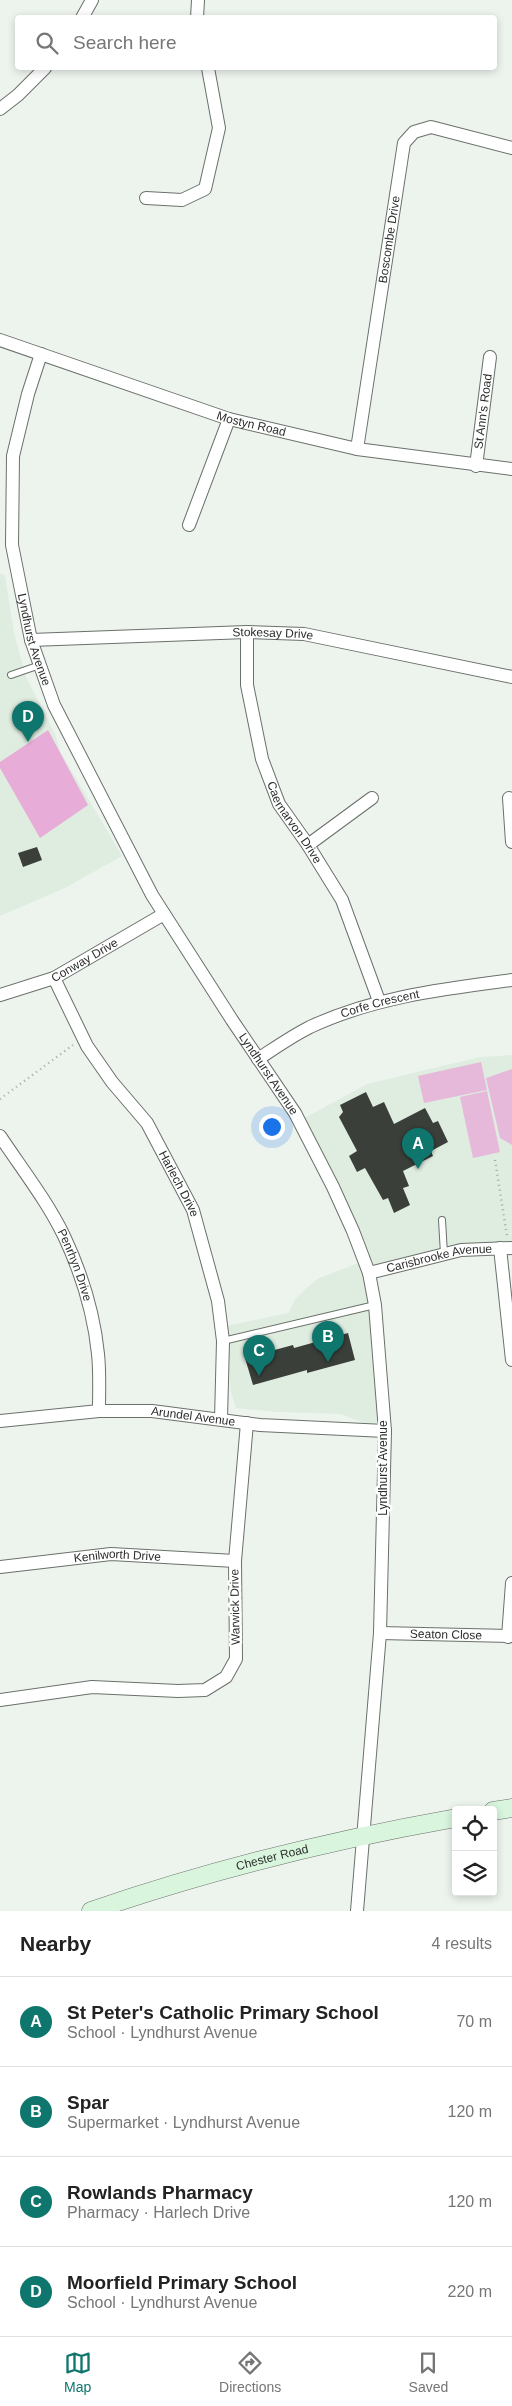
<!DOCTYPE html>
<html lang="en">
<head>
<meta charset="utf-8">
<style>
  body { margin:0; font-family:Helvetica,sans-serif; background:#f6f6f6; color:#222 }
  .controls { position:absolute; right:15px; bottom:15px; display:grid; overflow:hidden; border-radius:5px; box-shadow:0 2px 8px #0003 }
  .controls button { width:45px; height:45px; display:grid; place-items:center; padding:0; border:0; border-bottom:1px solid #e0e0e0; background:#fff; color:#222; font:25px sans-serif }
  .you { position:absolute; left:271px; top:1126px; width:18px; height:18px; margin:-12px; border:4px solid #fff; border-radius:50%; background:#1a73e8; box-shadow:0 0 0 8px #1a73e833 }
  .badge { display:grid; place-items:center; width:32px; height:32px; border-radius:50%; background:#0f766e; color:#fff; font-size:16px; font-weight:700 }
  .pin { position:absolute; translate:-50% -41px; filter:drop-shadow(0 1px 2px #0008) }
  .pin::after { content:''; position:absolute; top:26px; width:18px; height:15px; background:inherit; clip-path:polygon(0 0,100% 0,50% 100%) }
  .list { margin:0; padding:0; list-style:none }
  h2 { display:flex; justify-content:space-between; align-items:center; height:65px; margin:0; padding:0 20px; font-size:21px }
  h2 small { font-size:16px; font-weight:400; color:#767676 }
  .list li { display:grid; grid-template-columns:32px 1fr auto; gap:15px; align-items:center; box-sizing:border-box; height:90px; padding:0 20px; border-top:1px solid #e0e0e0 }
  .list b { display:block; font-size:19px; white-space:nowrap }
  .list p { margin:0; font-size:16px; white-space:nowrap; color:#767676 }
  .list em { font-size:16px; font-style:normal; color:#767676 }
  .icon { flex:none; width:28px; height:28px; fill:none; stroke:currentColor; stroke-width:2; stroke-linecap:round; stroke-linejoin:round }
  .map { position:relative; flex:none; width:512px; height:1911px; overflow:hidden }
  .search { position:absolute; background:#fff; box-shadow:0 2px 8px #0003; left:15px; right:15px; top:15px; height:55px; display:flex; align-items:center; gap:12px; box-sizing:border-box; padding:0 18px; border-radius:5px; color:#767676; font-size:19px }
  .sheet { height:425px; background:#fff }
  nav { display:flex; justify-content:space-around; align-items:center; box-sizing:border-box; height:70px; border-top:1px solid #e0e0e0; background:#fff; font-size:14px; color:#767676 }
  nav a { display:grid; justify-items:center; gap:2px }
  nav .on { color:#0f766e }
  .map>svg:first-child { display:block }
  .built { fill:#dfece0 }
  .green { fill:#e6b8d9 }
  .forest { fill:#e8acd8 }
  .building { fill:#3a3f3a }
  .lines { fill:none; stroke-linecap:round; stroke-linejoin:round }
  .lane-casing { stroke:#6a706a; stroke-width:8 }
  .street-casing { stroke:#6a706a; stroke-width:14 }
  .secondary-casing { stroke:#6a706a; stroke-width:19 }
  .path { stroke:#a4aaa5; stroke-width:2.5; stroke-dasharray:1 4; stroke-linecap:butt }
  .lane { stroke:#fff; stroke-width:6 }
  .street { stroke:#fff; stroke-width:12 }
  .secondary { stroke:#d9f5de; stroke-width:18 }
  .labels { text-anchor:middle; stroke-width:5; stroke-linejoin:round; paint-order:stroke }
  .street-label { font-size:12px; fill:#2b2e2c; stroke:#fff }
</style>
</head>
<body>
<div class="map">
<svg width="512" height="1911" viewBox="0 0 512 1911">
  <rect width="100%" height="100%" fill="#edf4ee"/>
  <!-- built -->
  <g class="built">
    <path d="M0,574H4L5,576L14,633L26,677L55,734L61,753L122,856L65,888L0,916Z"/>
    <path d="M512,1055V1248H500L369,1273L385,1431L341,1414L277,1412L236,1408L230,1388L229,1344L226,1326L288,1313L296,1298L317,1279L364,1261L299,1121L367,1084L480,1057Z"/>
  </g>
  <!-- green -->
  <g class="green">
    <path d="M481,1062L487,1090L424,1103L418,1076Z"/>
    <path d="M512,1069V1145L500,1138L486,1078Z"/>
    <path d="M487,1091L500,1152L473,1158L460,1097Z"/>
  </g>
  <!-- forest -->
  <path class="forest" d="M48,730L88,805L40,838L0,768V762Z"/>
  <!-- building -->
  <g class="building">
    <path d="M37,847L42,860L23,867L18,853Z"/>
    <path d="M366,1092L373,1107L384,1102L394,1124L425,1108L433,1123L438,1121L448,1142L431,1151L433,1156L403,1171L409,1186L403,1188L410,1205L394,1213L388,1198L383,1200L365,1168L357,1172L349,1156L357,1151L339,1117L343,1112L340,1105Z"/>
    <path d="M348,1333L355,1360L307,1373V1370L253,1385L245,1358L293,1345L294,1348Z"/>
  </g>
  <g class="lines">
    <!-- lane casing -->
    <g class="lane-casing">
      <g id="lane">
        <path d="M11,675L40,665"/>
        <path d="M442,1220L444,1254"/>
        <path d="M223,1341L375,1305"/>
      </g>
    </g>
    <!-- street casing -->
    <g class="street-casing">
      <g id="street">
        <path d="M82,18L92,0"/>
        <path d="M197,18L198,0"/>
        <path d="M0,109L18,95L45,68"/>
        <path d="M146,198L182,200L205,189L219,128L208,68"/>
        <path id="s1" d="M0,340L229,419L357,449L512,469"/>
        <path id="s2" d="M41,354L28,394L13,456L12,545L31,640L54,705L152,895L232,1020L295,1113L333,1187L353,1231L369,1273L375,1305L385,1431L380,1633L357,1911"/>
        <path id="s3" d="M357,449L404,143L414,132L431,127L512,148"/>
        <path id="s4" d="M476,466L490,357"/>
        <path d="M189,525L229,419"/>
        <path id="s5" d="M247,632V685L262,759L279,804L308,845L342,900L379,1001"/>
        <path id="s6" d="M31,640L247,632L304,634L512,677"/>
        <path d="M509,798L512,842"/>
        <path d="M308,845L372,798"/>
        <path id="s7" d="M54,978L87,1046L112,1082L147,1123L193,1210L218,1301L223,1341L221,1419"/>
        <path id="s8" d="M0,995L54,978L164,914"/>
        <path id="s9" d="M258,1059C275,1048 292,1036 310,1027C374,997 443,989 512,980"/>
        <path id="s10" d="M0,1136C22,1169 47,1201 64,1236C81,1272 94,1314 98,1354C100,1372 99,1392 99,1411"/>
        <path d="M500,1248L512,1360"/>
        <path id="s11" d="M369,1273L461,1250L512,1248"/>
        <path id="s12" d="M0,1421L99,1411H152L260,1425L385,1431"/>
        <path id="s13" d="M0,1567L111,1554L235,1561"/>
        <path id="s14" d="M380,1633L512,1636"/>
        <path d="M508,1637L512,1583"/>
        <path d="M0,1700L92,1687L178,1691L205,1690L226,1677L236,1659L235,1561L247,1423"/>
      </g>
    </g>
    <!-- secondary casing -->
    <g class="secondary-casing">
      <g id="secondary">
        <path d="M493,1811L512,1808"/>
        <path id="s15" d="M91,1911C210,1870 332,1840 456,1818"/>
      </g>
    </g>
    <!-- path -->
    <g class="path">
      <path d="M0,1099L73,1045"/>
      <path d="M495,1160L507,1236"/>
    </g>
    <!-- lane -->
    <use href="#lane" class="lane"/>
    <!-- street -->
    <use href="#street" class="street"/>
    <!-- secondary -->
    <use href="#secondary" class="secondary"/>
  </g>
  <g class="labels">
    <!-- street labels -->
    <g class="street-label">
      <text dy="4" stroke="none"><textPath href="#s3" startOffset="212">Boscombe Drive</textPath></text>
      <text dy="4" stroke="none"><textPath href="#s4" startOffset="55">St Ann's Road</textPath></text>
      <text dy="4" stroke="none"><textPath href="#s1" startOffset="265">Mostyn Road</textPath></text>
      <text dy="4" stroke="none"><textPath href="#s6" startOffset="242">Stokesay Drive</textPath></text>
      <text dy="4" stroke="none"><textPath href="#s2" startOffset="292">Lyndhurst Avenue</textPath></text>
      <text dy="4" stroke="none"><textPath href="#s5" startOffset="200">Caernarvon Drive</textPath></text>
      <text dy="4" stroke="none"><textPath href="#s8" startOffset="92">Conway Drive</textPath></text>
      <text dy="4" stroke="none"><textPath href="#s9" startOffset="135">Corfe Crescent</textPath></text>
      <text dy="4" stroke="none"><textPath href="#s2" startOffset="788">Lyndhurst Avenue</textPath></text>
      <text dy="4" stroke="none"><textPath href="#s7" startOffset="242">Harlech Drive</textPath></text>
      <text dy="4" stroke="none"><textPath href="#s11" startOffset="72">Carisbrooke Avenue</textPath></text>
      <text dy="4" stroke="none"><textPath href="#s10" startOffset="150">Penrhyn Drive</textPath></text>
      <text dy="4" stroke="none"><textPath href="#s12" startOffset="194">Arundel Avenue</textPath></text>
      <text transform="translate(383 1468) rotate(-90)" y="4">Lyndhurst Avenue</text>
      <text dy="4" stroke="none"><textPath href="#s13" startOffset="118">Kenilworth Drive</textPath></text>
      <text transform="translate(235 1607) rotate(-91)" y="4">Warwick Drive</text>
      <text dy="4" stroke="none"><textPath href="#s14" startOffset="66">Seaton Close</textPath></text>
      <text dy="4" stroke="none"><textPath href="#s15" startOffset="189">Chester Road</textPath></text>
    </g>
  </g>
</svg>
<div class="controls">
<button><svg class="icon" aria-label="locate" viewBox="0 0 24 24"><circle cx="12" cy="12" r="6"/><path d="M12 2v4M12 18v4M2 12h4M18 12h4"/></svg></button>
<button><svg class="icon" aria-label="layers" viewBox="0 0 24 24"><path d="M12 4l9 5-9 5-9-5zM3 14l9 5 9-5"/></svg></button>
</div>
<div class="you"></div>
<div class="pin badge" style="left:418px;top:1169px">A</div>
<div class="pin badge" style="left:328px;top:1362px">B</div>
<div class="pin badge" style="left:259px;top:1376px">C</div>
<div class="pin badge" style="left:28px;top:742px">D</div>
<div class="search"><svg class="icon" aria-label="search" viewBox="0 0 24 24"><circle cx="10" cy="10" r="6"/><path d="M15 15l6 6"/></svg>Search here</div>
</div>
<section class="sheet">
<h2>Nearby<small>4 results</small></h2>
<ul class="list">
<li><span class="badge">A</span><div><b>St Peter's Catholic Primary School</b><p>School · Lyndhurst Avenue</p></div><em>70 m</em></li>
<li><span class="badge">B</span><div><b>Spar</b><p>Supermarket · Lyndhurst Avenue</p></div><em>120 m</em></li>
<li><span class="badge">C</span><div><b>Rowlands Pharmacy</b><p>Pharmacy · Harlech Drive</p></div><em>120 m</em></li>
<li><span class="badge">D</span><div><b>Moorfield Primary School</b><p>School · Lyndhurst Avenue</p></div><em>220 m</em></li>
</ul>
</section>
<nav>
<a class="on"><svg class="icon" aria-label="map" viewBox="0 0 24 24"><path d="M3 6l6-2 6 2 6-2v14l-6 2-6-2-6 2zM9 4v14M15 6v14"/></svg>Map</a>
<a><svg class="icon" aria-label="directions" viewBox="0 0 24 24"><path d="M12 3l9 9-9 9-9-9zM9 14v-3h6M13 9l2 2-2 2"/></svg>Directions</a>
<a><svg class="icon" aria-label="saved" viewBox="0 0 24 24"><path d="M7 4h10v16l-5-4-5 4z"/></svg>Saved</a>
</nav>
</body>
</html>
